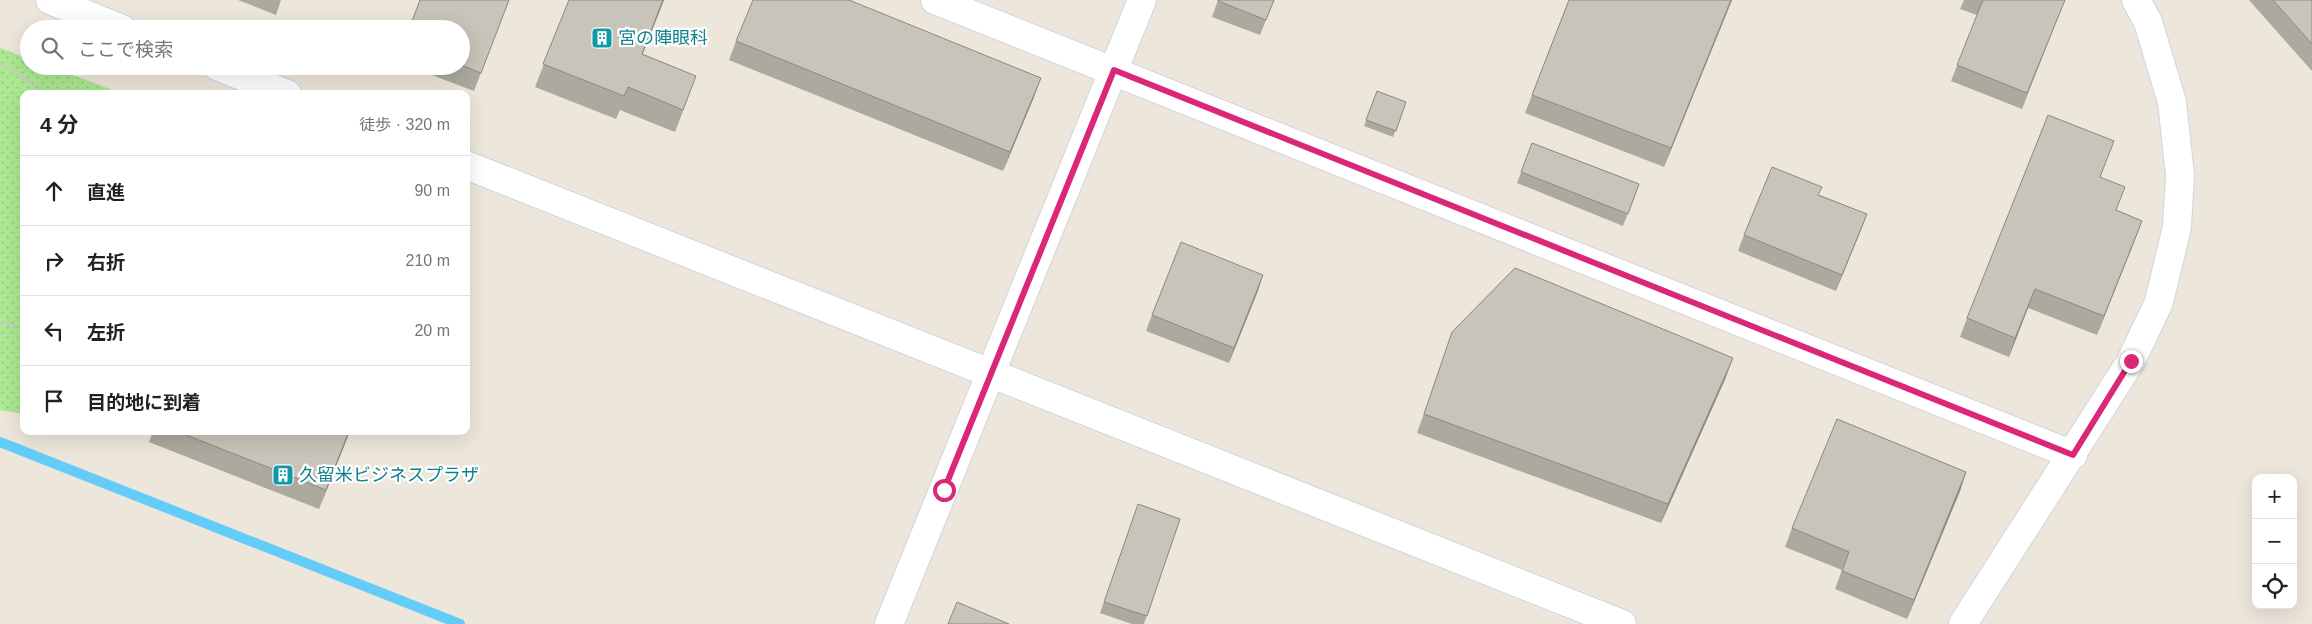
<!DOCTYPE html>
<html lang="ja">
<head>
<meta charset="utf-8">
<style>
  body { margin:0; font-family:Helvetica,"Noto Sans JP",sans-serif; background:#f6f6f6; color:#222 }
  .controls { position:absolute; right:15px; bottom:15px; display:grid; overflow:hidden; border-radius:10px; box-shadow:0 5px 20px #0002 }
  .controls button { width:45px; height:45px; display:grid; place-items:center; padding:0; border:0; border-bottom:1px solid #e0e0e0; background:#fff; color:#222; font:25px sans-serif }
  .stop { position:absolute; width:15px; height:15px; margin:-11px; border:4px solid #db2777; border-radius:50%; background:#fff }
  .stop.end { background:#db2777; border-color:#fff; box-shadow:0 1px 5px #0008 }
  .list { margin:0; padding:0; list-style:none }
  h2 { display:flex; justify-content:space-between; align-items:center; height:65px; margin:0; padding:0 20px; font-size:21px }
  h2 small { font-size:16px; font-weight:400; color:#767676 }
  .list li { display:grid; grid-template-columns:32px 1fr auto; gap:15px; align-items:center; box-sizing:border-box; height:70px; padding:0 20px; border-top:1px solid #e0e0e0 }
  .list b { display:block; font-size:19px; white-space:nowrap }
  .list em { font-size:16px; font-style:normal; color:#767676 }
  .icon { flex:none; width:28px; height:28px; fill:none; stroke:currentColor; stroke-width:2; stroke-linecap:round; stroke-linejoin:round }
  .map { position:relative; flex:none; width:2312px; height:624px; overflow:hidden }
  .search { position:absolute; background:#fff; box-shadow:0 5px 20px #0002; left:20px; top:20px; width:450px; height:55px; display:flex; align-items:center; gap:12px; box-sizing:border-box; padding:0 18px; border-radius:28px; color:#767676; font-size:19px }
  .panel { position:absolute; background:#fff; box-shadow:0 5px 20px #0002; left:20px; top:90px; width:450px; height:345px; border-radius:10px }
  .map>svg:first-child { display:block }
  .green { fill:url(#green-dots) }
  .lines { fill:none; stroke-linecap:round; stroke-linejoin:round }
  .stream { stroke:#64ccf9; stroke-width:10 }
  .secondary-casing { stroke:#d0d3e4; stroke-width:30 }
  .path { stroke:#c8c8c8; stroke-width:3; stroke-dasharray:4 2.5; stroke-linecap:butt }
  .secondary { stroke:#fff; stroke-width:28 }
  .wall { fill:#aca99f }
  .shaded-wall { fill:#8c8982 }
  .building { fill:#c8c4b9; stroke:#8c8982 }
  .route { stroke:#db2777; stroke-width:6 }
  .labels { text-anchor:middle; stroke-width:4.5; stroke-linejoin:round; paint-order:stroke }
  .culture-label { font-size:18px; fill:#0d838f; stroke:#fff; text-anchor:start }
</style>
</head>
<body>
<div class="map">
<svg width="2312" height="624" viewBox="0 0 2312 624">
  <defs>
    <pattern id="green-dots" width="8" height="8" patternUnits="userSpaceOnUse" patternTransform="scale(1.25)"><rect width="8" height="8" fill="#ace992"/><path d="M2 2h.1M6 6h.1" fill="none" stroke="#94c87e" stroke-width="1.8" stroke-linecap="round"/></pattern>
  </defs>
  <rect width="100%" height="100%" fill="#ede6db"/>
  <!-- green -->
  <path class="green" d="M0,48L29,59V66H49L123,94H24V414L0,410Z"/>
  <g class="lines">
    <!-- stream -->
    <path class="stream" d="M0,442L460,624"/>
    <!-- secondary casing -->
    <g class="secondary-casing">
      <g id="secondary">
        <path d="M50,0L122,29"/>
        <path d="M935,0L2073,455"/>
        <path d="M217,66L287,94"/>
        <path d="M466,165L1622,624"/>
        <path d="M889,624L1142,0"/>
        <path d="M1963,624L2131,361L2159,302L2177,227L2180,175L2172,102L2148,22L2136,0"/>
      </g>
    </g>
    <!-- path -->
    <g class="path">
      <path d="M0,63L46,94"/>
      <path d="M0,323L24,328"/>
    </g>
    <!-- secondary -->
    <use href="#secondary" class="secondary"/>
  </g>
  <!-- wall -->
  <g class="wall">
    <path d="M238,0H281L276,15Z"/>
    <path d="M509,0L474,91L408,66H461V29Z"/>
    <path d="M569,0H664L642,55L688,98L675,132L620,110L616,119L535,87Z"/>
    <path d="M1218,0H1274L1260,35L1212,17Z"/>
    <path d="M1569,0H1732L1664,167L1525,113Z"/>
    <path d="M1964,0H2065L2022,109L1951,81L1977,15L1960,9Z"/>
    <path d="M2249,0H2312V71Z"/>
    <path d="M736,41L1034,97L1003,171L729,60Z"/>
    <path d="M1377,91L1406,102L1393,137L1364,126Z"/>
    <path d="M2114,141L2100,177L2116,210L2142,221L2097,335L2028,308L2009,357L1960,337L1967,318Z"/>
    <path d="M1532,143L1639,184L1623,226L1517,183Z"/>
    <path d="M1819,195L1867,214L1836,291L1738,251L1744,235Z"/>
    <path d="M1263,275L1229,363L1146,331L1152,315Z"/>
    <path d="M1446,351L1726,377L1661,523L1417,433Z"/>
    <path d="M153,431H350L319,509L149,442Z"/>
    <path d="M1966,472L1960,491L1907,619L1835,589L1842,570L1785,547L1792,528Z"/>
    <path d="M1138,504L1180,519L1144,624H1132L1100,613Z"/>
  </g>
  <!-- shaded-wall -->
  <g class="shaded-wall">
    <path d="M663,0H664L634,76L642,54Z"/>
    <path d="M1731,0H1732L1664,167L1671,148Z"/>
    <path d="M1041,78L1034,97L1003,171L1010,152Z"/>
    <path d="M1867,214L1861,230L1836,291L1842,275Z"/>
    <path d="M2142,221L2135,240L2097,335L2104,316Z"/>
    <path d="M1263,275L1258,291L1229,363L1234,348Z"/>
    <path d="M2035,289L2028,308L2009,357L2015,338Z"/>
    <path d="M1733,358L1726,377L1661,523L1668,504Z"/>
    <path d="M349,431H350L319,509L326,490Z"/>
    <path d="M1966,472L1960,491L1907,619L1914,600Z"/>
  </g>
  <!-- building -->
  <g class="building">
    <path d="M420,0H509L481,73L461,65V29H409Z"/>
    <path d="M569,0H663L642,54L696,76L683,110L628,87L624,96L543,64Z"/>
    <path d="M753,0H849L1041,78L1010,152L736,41Z"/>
    <path d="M1218,0H1274L1266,20L1218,1Z"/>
    <path d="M1569,0H1731L1671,148L1532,95Z"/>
    <path d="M1983,0H2065L2027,93L1957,65Z"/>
    <path d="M2273,0H2312V44Z"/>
    <path d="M1377,91L1406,102L1396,131L1366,120Z"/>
    <path d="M2048,115L2114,141L2100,177L2125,187L2116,210L2142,221L2104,316L2035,289L2015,338L1967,318Z"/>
    <path d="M1532,143L1639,184L1628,214L1521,172Z"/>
    <path d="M1772,167L1822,187L1818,195L1867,214L1842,275L1744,235Z"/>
    <path d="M1181,242L1263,275L1234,348L1152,315Z"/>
    <path d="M1515,268L1733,358L1668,504L1424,414L1452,332Z"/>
    <path d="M1837,419L1966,472L1914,600L1842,571L1849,552L1792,528Z"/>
    <path d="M176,431H349L326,490Z"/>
    <path d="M1138,504L1180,519L1147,616L1104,602Z"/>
    <path d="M957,602L1009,624H948Z"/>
  </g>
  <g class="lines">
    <!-- route -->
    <path class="route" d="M944,490L1114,70L2073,455L2131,361"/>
  </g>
  <!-- icons -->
  <defs>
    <g id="building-square" transform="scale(1.125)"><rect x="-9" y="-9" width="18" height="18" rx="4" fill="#0f9aa8" stroke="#fff"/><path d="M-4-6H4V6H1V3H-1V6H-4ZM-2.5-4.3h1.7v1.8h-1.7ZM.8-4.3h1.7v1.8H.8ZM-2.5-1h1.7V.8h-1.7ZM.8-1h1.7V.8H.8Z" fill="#fff"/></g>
  </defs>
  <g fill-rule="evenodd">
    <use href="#building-square" x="602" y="38"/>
    <use href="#building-square" x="283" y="475"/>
  </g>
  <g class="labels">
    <!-- culture labels -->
    <g class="culture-label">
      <text x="618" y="44">宮の陣眼科</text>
      <text x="299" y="481">久留米ビジネスプラザ</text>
    </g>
  </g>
</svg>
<div class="controls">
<button>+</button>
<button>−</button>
<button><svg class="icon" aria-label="locate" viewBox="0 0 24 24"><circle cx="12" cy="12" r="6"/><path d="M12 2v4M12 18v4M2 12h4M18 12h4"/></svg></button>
</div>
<div class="stop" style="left:944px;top:490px"></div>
<div class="stop end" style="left:2131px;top:361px"></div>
<div class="search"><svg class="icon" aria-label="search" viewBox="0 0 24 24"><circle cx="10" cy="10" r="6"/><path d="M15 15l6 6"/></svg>ここで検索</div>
<section class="panel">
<h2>4 分<small>徒歩 · 320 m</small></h2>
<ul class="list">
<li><svg class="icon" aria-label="ahead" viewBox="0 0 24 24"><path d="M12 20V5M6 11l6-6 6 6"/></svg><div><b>直進</b></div><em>90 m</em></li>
<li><svg class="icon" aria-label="right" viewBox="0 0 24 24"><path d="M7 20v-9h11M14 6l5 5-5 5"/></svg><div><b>右折</b></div><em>210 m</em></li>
<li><svg class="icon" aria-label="left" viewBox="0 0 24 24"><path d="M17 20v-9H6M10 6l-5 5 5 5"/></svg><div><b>左折</b></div><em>20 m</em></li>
<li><svg class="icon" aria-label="arrive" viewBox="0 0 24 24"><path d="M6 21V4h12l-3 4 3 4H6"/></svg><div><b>目的地に到着</b></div></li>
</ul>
</section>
</div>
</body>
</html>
